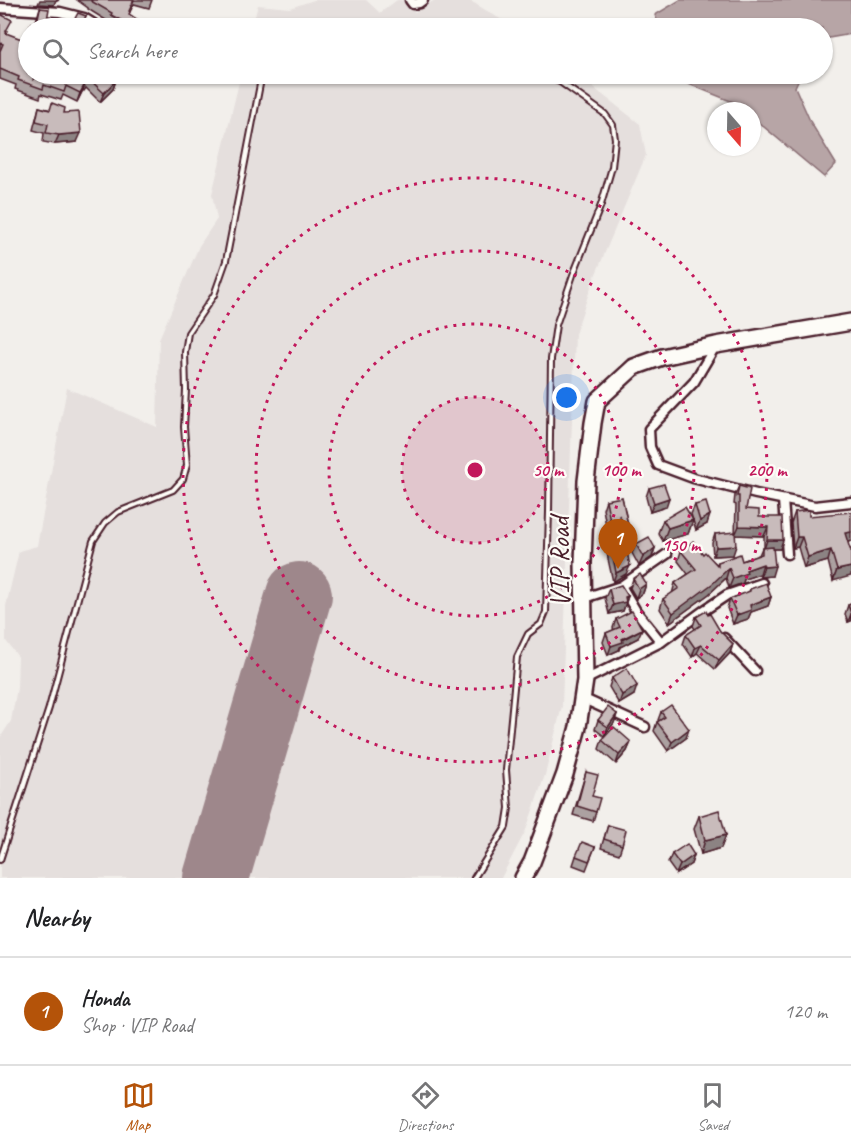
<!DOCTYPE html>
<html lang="en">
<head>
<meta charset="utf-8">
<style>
  body { margin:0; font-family:Caveat,sans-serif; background:#f6f6f6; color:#202124 }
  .compass { position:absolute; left:707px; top:102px; width:54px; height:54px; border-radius:50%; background:#fff; box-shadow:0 2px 4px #0004; rotate:160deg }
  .you { position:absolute; left:567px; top:398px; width:21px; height:21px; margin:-15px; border:4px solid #fff; border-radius:50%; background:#1a73e8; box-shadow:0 0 0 9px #1a73e833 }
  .badge { display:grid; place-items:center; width:39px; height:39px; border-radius:50%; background:#b45309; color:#fff; font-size:20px; font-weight:700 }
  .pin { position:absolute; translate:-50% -50px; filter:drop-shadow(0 2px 3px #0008) }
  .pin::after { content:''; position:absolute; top:32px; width:21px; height:18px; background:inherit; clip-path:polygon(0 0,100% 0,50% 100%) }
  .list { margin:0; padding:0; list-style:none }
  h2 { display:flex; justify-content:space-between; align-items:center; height:78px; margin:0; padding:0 24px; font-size:26px }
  h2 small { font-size:20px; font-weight:400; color:#757577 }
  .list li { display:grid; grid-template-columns:39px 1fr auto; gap:18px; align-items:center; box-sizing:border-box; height:108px; padding:0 24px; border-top:2px solid #e0e0e0 }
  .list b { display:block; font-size:22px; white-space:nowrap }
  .list p { margin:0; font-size:20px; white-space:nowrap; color:#757577 }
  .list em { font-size:20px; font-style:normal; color:#757577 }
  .icon { flex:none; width:33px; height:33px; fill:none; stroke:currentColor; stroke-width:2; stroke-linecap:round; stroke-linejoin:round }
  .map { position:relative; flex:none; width:851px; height:878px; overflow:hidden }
  .search { position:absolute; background:#fff; box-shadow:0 2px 4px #0004; left:18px; right:18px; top:18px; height:66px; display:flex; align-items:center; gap:15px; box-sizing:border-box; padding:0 21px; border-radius:33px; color:#757577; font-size:22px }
  .sheet { height:186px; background:#fff }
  nav { display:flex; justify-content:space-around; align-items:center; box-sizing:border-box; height:84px; border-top:2px solid #e0e0e0; background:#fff; font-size:16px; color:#757577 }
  nav a { display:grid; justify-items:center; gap:3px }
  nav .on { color:#b45309 }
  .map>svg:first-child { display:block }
  .built { fill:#e5dfdd }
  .water { fill:#b7a5a6; stroke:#8b6f75; stroke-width:1.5 }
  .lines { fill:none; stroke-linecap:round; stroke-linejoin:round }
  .runway { stroke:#9e878b; stroke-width:66 }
  .lane-casing { stroke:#4a1f2b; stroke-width:8 }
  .street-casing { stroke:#4a1f2b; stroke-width:13 }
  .highway-casing { stroke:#4a1f2b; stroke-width:20 }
  .lane { stroke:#fdfcf7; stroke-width:4 }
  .street { stroke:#fdfcf7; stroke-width:8 }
  .highway { stroke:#fdfcf7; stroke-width:15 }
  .wall { fill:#aca1a1; stroke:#4a1f2b; stroke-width:1.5 }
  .shaded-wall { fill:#8c8383; stroke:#4a1f2b; stroke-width:1.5 }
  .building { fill:#c8bbbb; stroke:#4a1f2b; stroke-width:1.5 }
  .ring { fill:none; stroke:#c2185b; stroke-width:3; stroke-dasharray:3 6 }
  .labels { text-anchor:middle; stroke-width:4.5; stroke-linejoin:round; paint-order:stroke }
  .street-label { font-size:28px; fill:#4a1f2b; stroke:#fdfcf7 }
  .centre { fill:#c2185b; stroke:#fdfcf7; stroke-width:3 }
  .ring-label { font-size:18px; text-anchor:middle; font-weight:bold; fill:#c2185b; stroke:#fdfcf7; stroke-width:4.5; stroke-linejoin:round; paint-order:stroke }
</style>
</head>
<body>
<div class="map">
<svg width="851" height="878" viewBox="0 0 851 878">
  <rect width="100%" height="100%" fill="#f2efeb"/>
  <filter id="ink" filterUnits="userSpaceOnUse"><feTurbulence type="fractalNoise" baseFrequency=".0167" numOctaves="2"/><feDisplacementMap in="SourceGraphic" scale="12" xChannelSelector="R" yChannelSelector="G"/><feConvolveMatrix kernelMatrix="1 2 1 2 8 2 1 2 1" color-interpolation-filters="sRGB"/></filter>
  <g filter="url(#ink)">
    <!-- built -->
    <g class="built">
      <path d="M314,0H366L380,13L397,0H402L415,12L435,0H469L515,28H252L258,5L290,8Z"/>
      <path d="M241,74H576L640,124L646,155L593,281L575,334L562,706L545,775L526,830L501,878H0V738L11,721L17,688L18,657L6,641V606L19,551L37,546L67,388L157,427L159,339L199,246L217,219L212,194Z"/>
    </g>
    <!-- water -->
    <g class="water">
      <path d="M680,0H851V34L829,38L823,45L822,28H660L655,15Z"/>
      <path d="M678,74H801L795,87L811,123L836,164L824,177L752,117V111H745L733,102L681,81Z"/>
    </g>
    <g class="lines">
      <!-- runway -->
      <path class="runway" d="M216,878L299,595"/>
      <!-- lane casing -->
      <g class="lane-casing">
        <g id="lane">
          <path d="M287,28C300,21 313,25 327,28"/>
          <path d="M0,860L49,708L93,541L105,523L118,512L173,490L183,479L187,465L184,427L186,390L185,352L188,333L214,295L226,261L262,74"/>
          <path d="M474,878L506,827L509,808L506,770L517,657L528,634L541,624L546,612L549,512L551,359L556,325L573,275L601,205L612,167L615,139L613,125L605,114L560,82L541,74"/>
        </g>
      </g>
      <!-- street casing -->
      <g class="street-casing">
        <g id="street">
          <path d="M410,0L413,4L419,3L423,0"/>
          <path d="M0,8L60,12L84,18L100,28"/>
          <path d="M716,345L694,382L649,429L650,447L658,465L693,478L756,494L815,506L851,502"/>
          <path d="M783,500L787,554"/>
          <path d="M623,589L636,611L661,642"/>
          <path d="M584,598L621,586L667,554"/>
          <path d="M724,638L755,671"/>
          <path d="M585,680L661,642L706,609L727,595L762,583"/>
          <path d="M582,698L645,727"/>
        </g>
      </g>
      <!-- highway casing -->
      <g class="highway-casing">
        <path id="highway" d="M523,878L532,862L565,774L578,727L585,680L583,563L586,481L593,423L597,401L634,367L662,357L716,345L851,322"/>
      </g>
      <!-- lane -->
      <use href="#lane" class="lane"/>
      <!-- street -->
      <use href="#street" class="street"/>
      <!-- highway -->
      <use href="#highway" class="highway"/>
    </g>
    <!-- wall -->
    <g class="wall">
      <path d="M77,0H152L149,8L134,4L129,14L150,28H117L108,23L109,22L88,9V8Z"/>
      <path d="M40,8L46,25L45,28H29L31,23L35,24Z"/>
      <path d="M0,14L6,33L22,45L33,81L37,74L116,80L113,89L100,102L86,88L84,91L83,90L77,102L63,95L61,100L41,94L40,98L15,89L16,85L0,79Z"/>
      <path d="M86,16L80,28H71L72,24Z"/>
      <path d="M28,29V41L26,40Z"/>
      <path d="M39,107L64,113L77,142L55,144L43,142L44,133L33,130Z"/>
      <path d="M739,486L746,509L759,517L783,540L780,549H773L772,576L760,577V574L744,579L743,583L729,588L726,578L709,594L669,623L660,609L663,599L672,594L675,583L688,574L678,561L681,551L703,554L717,564L718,562L742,561L759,555L762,548H764V536L735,535L736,505L734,504L735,495Z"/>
      <path d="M649,488L666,507L650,512L646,497Z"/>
      <path d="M622,497L629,530L626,539L624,540L626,574L613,582L608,559L606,536L607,531L603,509L606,500Z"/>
      <path d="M695,505L707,524L696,530L691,514Z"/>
      <path d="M795,512L809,516L851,541L848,542L833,581L828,561L804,568L798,547L793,548L791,523Z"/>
      <path d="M663,520H693L688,534L663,541L658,533Z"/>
      <path d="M715,534L733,555L713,556L712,543Z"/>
      <path d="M636,544L655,548L652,557L639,566L632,553Z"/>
      <path d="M633,579L646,584L643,593L636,598L630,588Z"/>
      <path d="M609,589L628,596L623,611L609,614L605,598Z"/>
      <path d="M750,589L771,597L768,606L751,612L748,619L733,624L727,608L730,599L749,592Z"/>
      <path d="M851,604V621L848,622L845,614L848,605Z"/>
      <path d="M696,617L720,631L733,644L730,653L715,669L697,653L692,657L683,644L686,635L695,629L693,626Z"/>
      <path d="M616,619L638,638L620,647L619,650L608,655L603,642L606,633L614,630L613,628Z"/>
      <path d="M612,678L634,695L619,704L609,687Z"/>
      <path d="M661,712L686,738L668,751L654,731L657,722L659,721L658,720Z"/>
      <path d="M617,714L614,723L604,736L595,729L598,720Z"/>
      <path d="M602,740L631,742L627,751L616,764L599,749Z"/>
      <path d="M586,772L596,812L593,821L573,815Z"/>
      <path d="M699,816L726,835L721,848L701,854L694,829Z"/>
      <path d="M608,825L622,845L619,854L601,848Z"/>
      <path d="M595,847L586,870L573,865L576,856Z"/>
      <path d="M672,854L694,855L691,864L676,874L668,863Z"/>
    </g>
    <!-- shaded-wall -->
    <g class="shaded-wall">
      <path d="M40,0H59L55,2L54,5L38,4Z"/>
      <path d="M116,80L113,89L100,102L104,93Z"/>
      <path d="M86,82L83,90L77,102L80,93Z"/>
      <path d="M81,133L77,142L55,144L59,135Z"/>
      <path d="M669,498L666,507L650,512L654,503Z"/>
      <path d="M710,515L707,524L696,530L700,521Z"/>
      <path d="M693,520L688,534L663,541L668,528Z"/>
      <path d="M739,526L768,527L764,536L735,535Z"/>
      <path d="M851,532V541L842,544L845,533Z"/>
      <path d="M797,537H802L798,547L793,548Z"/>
      <path d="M767,540H783L780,549H764Z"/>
      <path d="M736,546L733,555L713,556L716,547Z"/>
      <path d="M655,548L652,557L639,566L643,557Z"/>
      <path d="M831,550L828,561L804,568L808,557Z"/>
      <path d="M763,564L760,574L744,579L743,583L729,588L733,578L746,570Z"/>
      <path d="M630,566L626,574L613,582L616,573Z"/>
      <path d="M775,566L772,576L760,577L764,567Z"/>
      <path d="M851,567V576L833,581L837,570Z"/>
      <path d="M729,568L726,578L709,594L669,623L673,613Z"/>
      <path d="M646,584L643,593L636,598L639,589Z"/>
      <path d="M628,596L623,611L609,614L613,605Z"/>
      <path d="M771,597L768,606L751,612L748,619L733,624L737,615L750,605Z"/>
      <path d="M851,614V621L848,622Z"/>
      <path d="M642,629L638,638L620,647L619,650L608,655L611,646Z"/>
      <path d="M733,644L730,653L715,669L719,660Z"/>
      <path d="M701,645L697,653L692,657L695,648Z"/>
      <path d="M637,686L634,695L619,704L622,695Z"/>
      <path d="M617,714L614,723L604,736L608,727Z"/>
      <path d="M689,729L686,738L668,751L672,742Z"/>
      <path d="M631,742L627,751L616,764L619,755Z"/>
      <path d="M726,835L721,848L701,854L705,840Z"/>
      <path d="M694,855L691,864L676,874L680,865Z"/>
    </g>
    <!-- building -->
    <g class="building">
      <path d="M91,0H134L129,11L130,12L129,14L150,28H125L128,24L111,15L112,13L91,1Z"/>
      <path d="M40,8L49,9L46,25L37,23Z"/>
      <path d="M78,13L86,16L80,28L72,24Z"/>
      <path d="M0,14L12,20L6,31H7L6,33L24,40L22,45L28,48V74H34L33,81L37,74H109L116,80L104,93L89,79L87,82H86L80,93L66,86L64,92L44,85L43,89L18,80L19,77L0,69V51L3,44L0,43Z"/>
      <path d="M31,23L43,25L42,28H30Z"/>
      <path d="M52,103L65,108L64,113L79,112L81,133L59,135L46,133L48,124L36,121L39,107L50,110Z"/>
      <path d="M664,484L669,498L654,503L649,488Z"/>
      <path d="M739,486L750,489L746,509L759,510V517H782L783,540H767L768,527L739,526V496H737Z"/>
      <path d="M622,497L629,530L628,531L619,515L630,566L616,573L612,550L609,527L611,526L606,500Z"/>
      <path d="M706,502L710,515L700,521L695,505Z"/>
      <path d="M685,507L693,520L668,528L663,520Z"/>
      <path d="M809,510V516L851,512V532L845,533L850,549H851V567L837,570L831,550L808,557L802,537H797L795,512Z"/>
      <path d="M735,532L736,546L716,547L715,534Z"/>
      <path d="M649,537L655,548L643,557L636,544Z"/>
      <path d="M693,541L703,554L705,552L718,566V562L740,554L742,561L762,554V548L773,547L775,566L764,567L763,564L746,570L747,573L733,578L729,568L712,584L673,613L663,599L679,588L675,583L696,569L681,551Z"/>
      <path d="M640,574L646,584L639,589L633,579Z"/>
      <path d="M766,583L771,597L750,605L751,610L737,615L730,599L750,591V589Z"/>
      <path d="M621,585L628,596L625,597L626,602L613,605L609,589Z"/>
      <path d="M851,604V613L848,605Z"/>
      <path d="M632,611L642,629L622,639L623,642L611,646L606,633L620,627L616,619Z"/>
      <path d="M706,611L708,615L710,614L720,631L733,644L719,660L701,645L695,648L686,635L701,625L696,617Z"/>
      <path d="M627,668L637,686L622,695L612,678Z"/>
      <path d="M671,705L689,729L672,742L657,722L665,717L661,712Z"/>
      <path d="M608,707L617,714L608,727L598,720Z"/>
      <path d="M614,727L631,742L619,755L602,740Z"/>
      <path d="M586,772L598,775L592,796L600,798L596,812L577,806Z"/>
      <path d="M719,810L726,835L705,840L699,816Z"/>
      <path d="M608,825L626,830L622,845L604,839Z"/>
      <path d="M582,842L595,847L589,861L576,856Z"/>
      <path d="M687,844L694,855L680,865L672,854Z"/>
    </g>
  </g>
  <!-- distance rings -->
  <circle cx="475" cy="470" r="73" fill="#c2185b" fill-opacity=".12"/>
  <g class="ring">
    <circle cx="475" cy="470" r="73"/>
    <circle cx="475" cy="470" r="146"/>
    <circle cx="475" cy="470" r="219"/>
    <circle cx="475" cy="470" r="292"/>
  </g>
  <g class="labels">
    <!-- street labels -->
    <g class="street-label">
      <text transform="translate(559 562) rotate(-90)" y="10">VIP Road</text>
    </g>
  </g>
  <circle cx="475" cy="470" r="9" class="centre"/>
  <g class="ring-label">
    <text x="548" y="476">50 m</text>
    <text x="621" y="476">100 m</text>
    <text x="767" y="476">200 m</text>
    <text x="681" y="551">150 m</text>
  </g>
</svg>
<svg class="compass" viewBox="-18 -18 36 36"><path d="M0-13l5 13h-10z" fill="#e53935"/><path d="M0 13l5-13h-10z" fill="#757577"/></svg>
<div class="you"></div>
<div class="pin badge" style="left:618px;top:569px">1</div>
<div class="search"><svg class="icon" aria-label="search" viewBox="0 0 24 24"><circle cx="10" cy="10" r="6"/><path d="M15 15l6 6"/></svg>Search here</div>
</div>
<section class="sheet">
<h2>Nearby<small></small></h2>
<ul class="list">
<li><span class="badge">1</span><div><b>Honda</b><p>Shop · VIP Road</p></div><em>120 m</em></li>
</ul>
</section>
<nav>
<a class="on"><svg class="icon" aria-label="map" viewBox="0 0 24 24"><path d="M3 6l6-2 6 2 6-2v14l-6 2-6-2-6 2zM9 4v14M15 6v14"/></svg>Map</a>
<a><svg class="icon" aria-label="directions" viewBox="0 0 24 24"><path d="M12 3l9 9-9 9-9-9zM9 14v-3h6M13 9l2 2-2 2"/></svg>Directions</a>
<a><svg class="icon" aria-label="saved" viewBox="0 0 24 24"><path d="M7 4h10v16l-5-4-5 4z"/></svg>Saved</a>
</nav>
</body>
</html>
